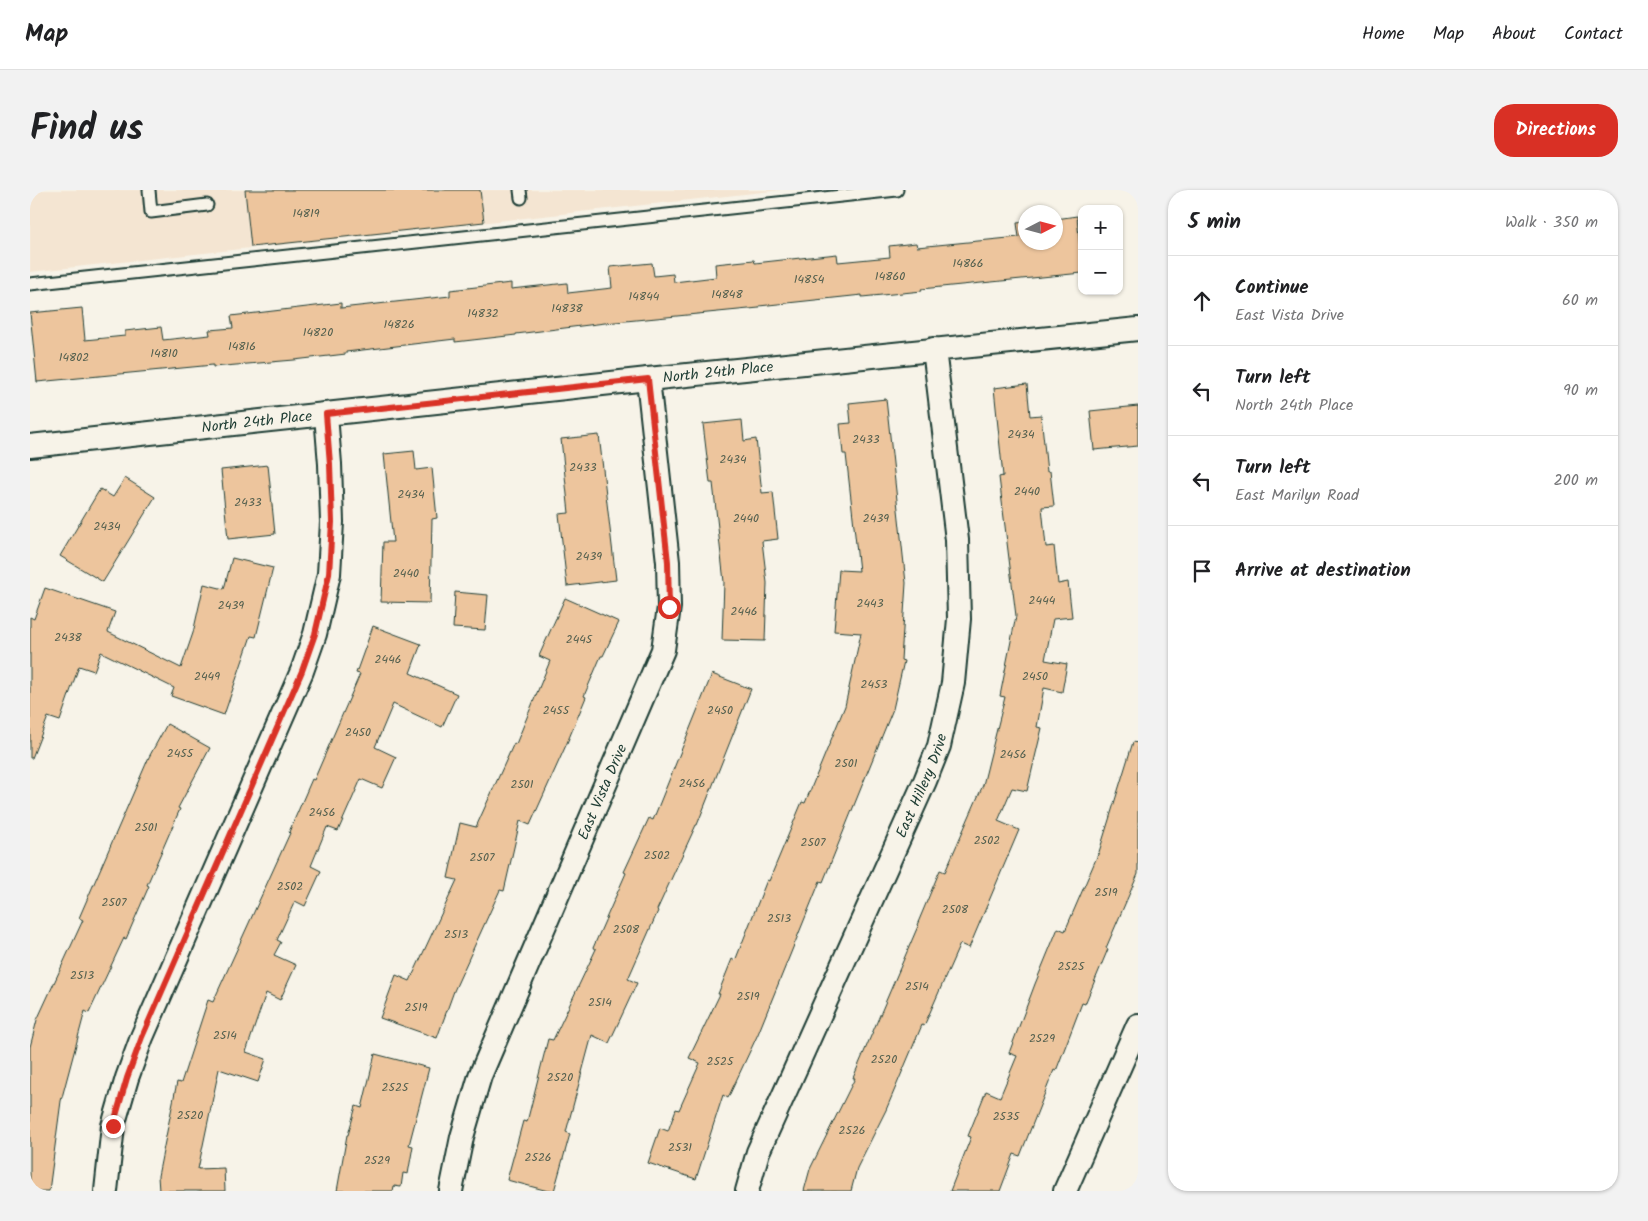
<!DOCTYPE html>
<html lang="en">
<head>
<meta charset="utf-8">
<style>
  body { margin:0; font-family:Kalam,sans-serif; background:#f2f2f2; color:#202124 }
  .controls { position:absolute; right:15px; top:15px; display:grid; overflow:hidden; border-radius:10px; box-shadow:0 1px 4px #0004 }
  .controls button { width:45px; height:45px; display:grid; place-items:center; padding:0; border:0; border-bottom:1px solid #e0e0e0; background:#fff; color:#202124; font:25px sans-serif }
  .compass { position:absolute; left:988px; top:15px; width:45px; height:45px; border-radius:50%; background:#fff; box-shadow:0 1px 4px #0004; rotate:84deg }
  .stop { position:absolute; width:15px; height:15px; margin:-11px; border:4px solid #d93025; border-radius:50%; background:#fff }
  .stop.end { background:#d93025; border-color:#fff; box-shadow:0 1px 5px #0008 }
  .list { margin:0; padding:0; list-style:none }
  h2 { display:flex; justify-content:space-between; align-items:center; height:65px; margin:0; padding:0 20px; font-size:21px }
  h2 small { font-size:16px; font-weight:400; color:#757577 }
  .list li { display:grid; grid-template-columns:32px 1fr auto; gap:15px; align-items:center; box-sizing:border-box; height:90px; padding:0 20px; border-top:1px solid #e0e0e0 }
  .list b { display:block; font-size:19px; white-space:nowrap }
  .list p { margin:0; font-size:16px; white-space:nowrap; color:#757577 }
  .list em { font-size:16px; font-style:normal; color:#757577 }
  .icon { flex:none; width:28px; height:28px; fill:none; stroke:currentColor; stroke-width:2; stroke-linecap:round; stroke-linejoin:round }
  .map { position:relative; flex:none; width:1108px; height:1001px; overflow:hidden; border-radius:20px }
  header { display:flex; align-items:center; gap:30px; box-sizing:border-box; height:70px; padding:0 25px; background:#fff; border-bottom:1px solid #e0e0e0 }
  header strong { font-size:24px }
  nav { display:flex; gap:28px; margin-inline-start:auto; font-size:18px }
  .intro { display:flex; align-items:center; justify-content:space-between; box-sizing:border-box; height:120px; padding:0 30px }
  h1 { margin:0; font-size:35px }
  .button { padding:12px 22px; border-radius:20px; background:#d93025; color:#fff; font-size:18px; font-weight:700 }
  main { display:flex; gap:30px; padding:0 30px }
  aside { flex:1; background:#fff; border-radius:20px; box-shadow:0 1px 4px #0004 }
  .map>svg:first-child { display:block }
  .built { fill:#f4e5d2 }
  .building { fill:#edc59d; stroke:#1f3d34 }
  .lines { fill:none; stroke-linecap:round; stroke-linejoin:round }
  .lane-casing { stroke:#1f3d34; stroke-width:15 }
  .street-casing { stroke:#1f3d34; stroke-width:26 }
  .lane { stroke:#f7f3e8; stroke-width:11 }
  .street { stroke:#f7f3e8; stroke-width:22 }
  .route { stroke:#d93025; stroke-width:6 }
  .labels { text-anchor:middle; stroke-width:4; stroke-linejoin:round; paint-order:stroke }
  .number-label { font-size:12px; fill:#525f4e }
  .street-label { font-size:15px; fill:#1f3d34; stroke:#f7f3e8 }
</style>
</head>
<body>
<header>
<strong>Map</strong>
<nav><a>Home</a><a>Map</a><a>About</a><a>Contact</a></nav>
</header>
<div class="intro"><h1>Find us</h1><a class="button">Directions</a></div>
<main>
<div class="map">
<svg width="1108" height="1001" viewBox="0 0 1108 1001">
  <rect width="100%" height="100%" fill="#f7f3e8"/>
  <filter id="ink" filterUnits="userSpaceOnUse"><feTurbulence type="fractalNoise" baseFrequency=".02" numOctaves="2"/><feDisplacementMap in="SourceGraphic" scale="10" xChannelSelector="R" yChannelSelector="G"/><feConvolveMatrix kernelMatrix="1 2 1 2 8 2 1 2 1" color-interpolation-filters="sRGB"/></filter>
  <g filter="url(#ink)">
    <!-- built -->
    <path class="built" d="M0,0H751L0,82Z"/>
    <!-- building -->
    <g class="building">
      <path d="M215,0H450L454,32L221,57Z"/>
      <path d="M1047,26L1052,83L891,99L892,101L832,107V105L729,116V118L575,133L486,144V145L425,152V149L316,162V164L264,170L183,177V175L7,192L0,123L52,118L55,150L95,146V141L131,137L133,150L180,145L179,140L203,138L201,126L311,113V118L420,106V100L481,93V99L537,93L538,103L582,98L580,77L622,73L624,86L643,84L644,92L686,87L685,74L724,70L725,73L807,64L808,72L860,67L859,56L886,53L887,57L989,47L987,33L996,32V52H1026V29Z"/>
      <path d="M997,194L1000,226L1011,225L1017,282L1020,281L1024,316L1012,317L1016,357L1024,356L1028,394L1038,392L1042,427L1023,429L1015,470L1037,474L1032,502L1014,498L1007,537L1012,538L997,601L982,598L968,631L989,640L939,758L930,754L894,836L892,835L856,920L827,978L821,1001H774L780,979L825,888H823L888,736L887,735L910,680L915,682L953,595L975,507L970,506L986,426L969,287L973,286L964,198Z"/>
      <path d="M856,209L876,393L871,470L874,471L863,519L793,692L790,691L728,844L698,908L693,905L666,989L618,973L630,938L638,941L646,919L649,920L670,873L659,868L690,804H688L702,769L705,771L737,690L739,691L772,612L775,613L815,516L831,443L804,441L809,380L829,381L816,264H813L810,234L821,233L819,213Z"/>
      <path d="M1108,216V256L1064,260L1060,221Z"/>
      <path d="M712,230L714,251L726,249L732,303L743,302L748,349L732,351L737,393L735,451L692,450L694,392L683,293H680L673,234Z"/>
      <path d="M569,245L586,390L537,396L529,324L539,323L531,249Z"/>
      <path d="M384,261L386,280L402,278L407,328L402,329L400,413L351,412L353,352H363L354,264Z"/>
      <path d="M238,275L245,344L198,349L191,280Z"/>
      <path d="M95,288L125,307L73,392L30,366L70,299L83,307Z"/>
      <path d="M202,368L243,378L226,447L221,446L194,525L141,506L144,498L71,462L64,481L49,476L30,531L18,527L2,568H0V427L4,429L15,398L85,422L78,442L151,478L163,443L174,394L194,399Z"/>
      <path d="M425,402L458,405L455,440L423,438Z"/>
      <path d="M535,408L589,432L573,466H571L554,506L556,507L537,553L500,635L490,631L474,701L470,700L424,801L407,848L350,828L366,785L380,791L427,690L418,688L430,633L446,637L484,553L486,554L520,471L509,466Z"/>
      <path d="M343,436L391,454L380,483L427,504L412,537L363,514L345,557L366,567L352,598L331,589L308,641L297,637L281,676L291,681L275,716L265,711L247,750L251,752L244,765L266,775L250,810L236,803L216,862L236,869L228,892L189,879L168,979L194,978L195,1001H129L128,986L147,892L151,893L178,810L183,812L260,643L259,642L282,589L284,590L330,484L326,483Z"/>
      <path d="M682,484L721,499L667,635H666L627,720L628,721L598,789L607,793L579,853L562,845L536,942L540,944L524,1001H518L477,990L493,931L497,932L518,849L523,850L566,759L563,758L596,683L594,682L619,628L623,630Z"/>
      <path d="M137,534L180,558L148,618L150,619L117,695L119,696L96,749L94,748L59,823L55,821L31,911L19,1001H0V857L7,830L53,730L49,728L119,567Z"/>
      <path d="M1103,552L1108,553V684L1076,758L1078,759L1055,814L1052,813L1026,881L1024,880L990,966L984,964L970,1001H920L941,947L938,946L956,901L970,907L987,866L979,863L1005,794L1028,738L1035,741L1069,662Z"/>
      <path d="M345,864L399,878L379,955L383,956L378,984L373,983L371,997L364,996L363,1001H307L317,945H318L326,916L332,918Z"/>
    </g>
    <g class="lines">
      <!-- lane casing -->
      <g class="lane-casing">
        <g id="lane">
          <path d="M119,0L121,22L177,15"/>
          <path d="M490,0L491,8"/>
          <path d="M0,94L867,0"/>
        </g>
      </g>
      <!-- street casing -->
      <g class="street-casing">
        <g id="street">
          <path id="s1" d="M0,256L618,189L1108,139"/>
          <path d="M76,1001L83,936L97,888L112,847L272,481L285,444L299,384L302,332L300,274L296,225"/>
          <path id="s2" d="M421,1001L432,947L450,886L633,460L639,417L638,372L618,189"/>
          <path id="s3" d="M717,1001L728,962L895,591L909,556L923,493L929,429L927,350L904,159"/>
          <path d="M1035,1001L1108,835"/>
        </g>
      </g>
      <!-- lane -->
      <use href="#lane" class="lane"/>
      <!-- street -->
      <use href="#street" class="street"/>
    </g>
  </g>
  <g class="lines" filter="url(#ink)">
    <!-- route -->
    <path class="route" d="M83,936L97,888L112,847L272,481L285,444L299,384L302,332L300,274L296,224L618,189L638,372L639,417"/>
  </g>
  <g class="labels">
    <!-- number labels -->
    <g class="number-label">
      <text x="276" y="27">14819</text>
      <text x="938" y="77">14866</text>
      <text x="860" y="90">14860</text>
      <text x="779" y="93">14854</text>
      <text x="697" y="108">14848</text>
      <text x="614" y="110">14844</text>
      <text x="537" y="122">14838</text>
      <text x="453" y="127">14832</text>
      <text x="369" y="138">14826</text>
      <text x="288" y="146">14820</text>
      <text x="212" y="160">14816</text>
      <text x="134" y="167">14810</text>
      <text x="44" y="171">14802</text>
      <text x="991" y="248">2434</text>
      <text x="836" y="253">2433</text>
      <text x="703" y="273">2434</text>
      <text x="553" y="281">2433</text>
      <text x="997" y="305">2440</text>
      <text x="381" y="308">2434</text>
      <text x="218" y="316">2433</text>
      <text x="716" y="332">2440</text>
      <text x="846" y="332">2439</text>
      <text x="77" y="340">2434</text>
      <text x="559" y="370">2439</text>
      <text x="376" y="387">2440</text>
      <text x="1012" y="414">2444</text>
      <text x="840" y="417">2443</text>
      <text x="201" y="419">2439</text>
      <text x="714" y="425">2446</text>
      <text x="38" y="451">2438</text>
      <text x="549" y="453">2445</text>
      <text x="358" y="473">2446</text>
      <text x="177" y="490">2449</text>
      <text x="1005" y="490">2450</text>
      <text x="844" y="498">2453</text>
      <text x="526" y="524">2455</text>
      <text x="690" y="524">2450</text>
      <text x="328" y="546">2450</text>
      <text x="150" y="567">2455</text>
      <text x="983" y="568">2456</text>
      <text x="816" y="577">2501</text>
      <text x="662" y="597">2456</text>
      <text x="492" y="598">2501</text>
      <text x="292" y="626">2456</text>
      <text x="116" y="641">2501</text>
      <text x="957" y="654">2502</text>
      <text x="783" y="656">2507</text>
      <text x="627" y="669">2502</text>
      <text x="452" y="671">2507</text>
      <text x="260" y="700">2502</text>
      <text x="1076" y="706">2519</text>
      <text x="84" y="716">2507</text>
      <text x="925" y="723">2508</text>
      <text x="749" y="732">2513</text>
      <text x="596" y="743">2508</text>
      <text x="426" y="748">2513</text>
      <text x="1041" y="780">2525</text>
      <text x="52" y="789">2513</text>
      <text x="887" y="800">2514</text>
      <text x="718" y="810">2519</text>
      <text x="570" y="816">2514</text>
      <text x="386" y="821">2519</text>
      <text x="195" y="849">2514</text>
      <text x="1012" y="852">2529</text>
      <text x="854" y="873">2520</text>
      <text x="690" y="875">2525</text>
      <text x="530" y="891">2520</text>
      <text x="365" y="901">2525</text>
      <text x="160" y="929">2520</text>
      <text x="976" y="930">2535</text>
      <text x="822" y="944">2526</text>
      <text x="650" y="961">2531</text>
      <text x="508" y="971">2526</text>
      <text x="347" y="974">2529</text>
    </g>
    <!-- street labels -->
    <g class="street-label">
      <text dy="5" stroke="none"><textPath href="#s1" startOffset="692">North 24th Place</textPath></text>
      <text dy="5" stroke="none"><textPath href="#s1" startOffset="228">North 24th Place</textPath></text>
      <text dy="5" stroke="none"><textPath href="#s3" startOffset="442">East Hillery Drive</textPath></text>
      <text dy="5" stroke="none"><textPath href="#s2" startOffset="428">East Vista Drive</textPath></text>
    </g>
  </g>
</svg>
<div class="controls">
<button>+</button>
<button>−</button>
</div>
<svg class="compass" viewBox="-18 -18 36 36"><path d="M0-13l5 13h-10z" fill="#e53935"/><path d="M0 13l5-13h-10z" fill="#757577"/></svg>
<div class="stop" style="left:639px;top:417px"></div>
<div class="stop end" style="left:83px;top:936px"></div>
</div>
<aside>
<h2>5 min<small>Walk · 350 m</small></h2>
<ul class="list">
<li><svg class="icon" aria-label="ahead" viewBox="0 0 24 24"><path d="M12 20V5M6 11l6-6 6 6"/></svg><div><b>Continue</b><p>East Vista Drive</p></div><em>60 m</em></li>
<li><svg class="icon" aria-label="left" viewBox="0 0 24 24"><path d="M17 20v-9H6M10 6l-5 5 5 5"/></svg><div><b>Turn left</b><p>North 24th Place</p></div><em>90 m</em></li>
<li><svg class="icon" aria-label="left" viewBox="0 0 24 24"><path d="M17 20v-9H6M10 6l-5 5 5 5"/></svg><div><b>Turn left</b><p>East Marilyn Road</p></div><em>200 m</em></li>
<li><svg class="icon" aria-label="arrive" viewBox="0 0 24 24"><path d="M6 21V4h12l-3 4 3 4H6"/></svg><div><b>Arrive at destination</b></div></li>
</ul>
</aside>
</main>
</body>
</html>
